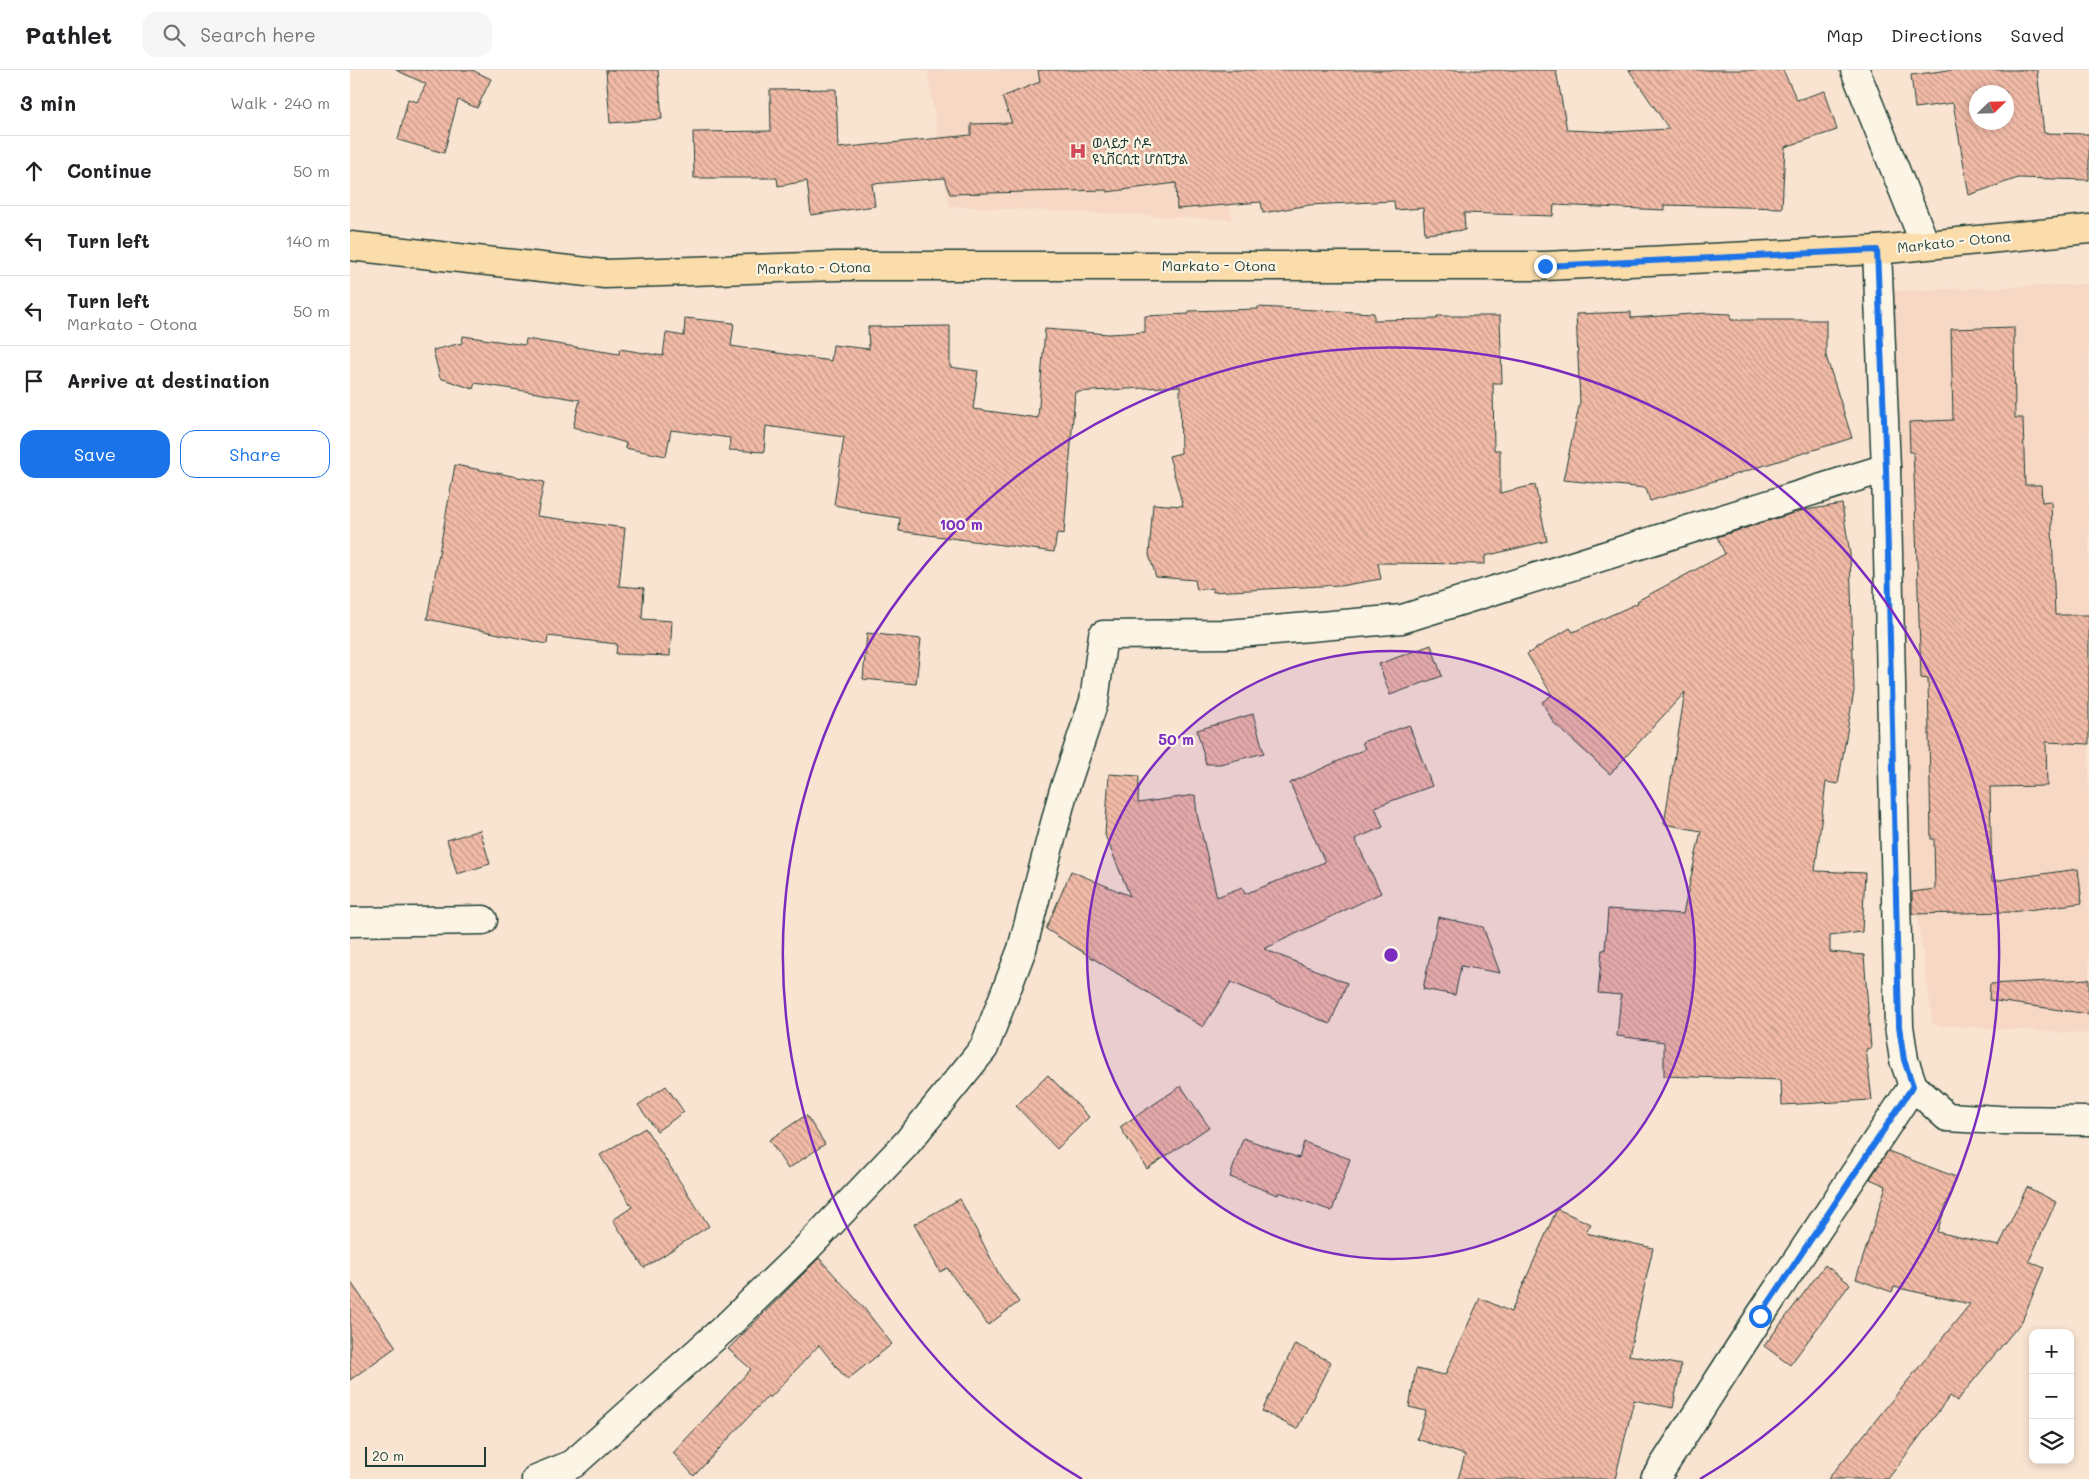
<!DOCTYPE html>
<html lang="en">
<head>
<meta charset="utf-8">
<style>
  body { margin:0; font-family:Mali,"Noto Sans Ethiopic",sans-serif; background:#f6f6f6; color:#202124 }
  .controls { position:absolute; right:15px; bottom:15px; display:grid; overflow:hidden; border-radius:10px; box-shadow:0 2px 8px #0003 }
  .controls button { width:45px; height:45px; display:grid; place-items:center; padding:0; border:0; border-bottom:1px solid #e0e0e0; background:#fff; color:#202124; font:25px sans-serif }
  .compass { position:absolute; left:1619px; top:15px; width:45px; height:45px; border-radius:50%; background:#fff; box-shadow:0 2px 8px #0003; rotate:67deg }
  .scale { position:absolute; left:15px; bottom:12px; width:121px; box-sizing:border-box; padding-left:5px; border:2px solid #1f3d34; border-top:0; font-size:14px; line-height:18px; white-space:nowrap; color:#1f3d34; -webkit-text-stroke:4px #fcf5e5; paint-order:stroke }
  .stop { position:absolute; width:15px; height:15px; margin:-11px; border:4px solid #1a73e8; border-radius:50%; background:#fff }
  .stop.end { background:#1a73e8; border-color:#fff; box-shadow:0 1px 5px #0008 }
  .list { margin:0; padding:0; list-style:none }
  h2 { display:flex; justify-content:space-between; align-items:center; height:65px; margin:0; padding:0 20px; font-size:21px }
  h2 small { font-size:16px; font-weight:400; color:#757577 }
  .list li { display:grid; grid-template-columns:32px 1fr auto; gap:15px; align-items:center; box-sizing:border-box; height:70px; padding:0 20px; border-top:1px solid #e0e0e0 }
  .list b { display:block; font-size:19px; white-space:nowrap }
  .list p { margin:0; font-size:16px; white-space:nowrap; color:#757577 }
  .list em { font-size:16px; font-style:normal; color:#757577 }
  .actions { display:flex; gap:10px; padding:15px 20px }
  .actions a { flex:1; padding:11px 0; border:1px solid #1a73e8; border-radius:15px; text-align:center; font-size:18px; color:#1a73e8 }
  .actions .main { background:#1a73e8; color:#fff }
  .icon { flex:none; width:28px; height:28px; fill:none; stroke:currentColor; stroke-width:2; stroke-linecap:round; stroke-linejoin:round }
  .map { position:relative; flex:none; width:1739px; height:1409px; overflow:hidden }
  header { display:flex; align-items:center; gap:30px; box-sizing:border-box; height:70px; padding:0 25px; background:#fff; border-bottom:1px solid #e0e0e0 }
  header strong { font-size:24px }
  nav { display:flex; gap:28px; margin-inline-start:auto; font-size:18px }
  .search { width:350px; height:45px; background:#f6f6f6; display:flex; align-items:center; gap:12px; box-sizing:border-box; padding:0 18px; border-radius:15px; color:#757577; font-size:19px }
  main { display:flex }
  aside { flex:1; background:#fff }
  .map>svg:first-child { display:block }
  .built { fill:#f7d8c5 }
  .building { fill:url(#building-back-hatch); stroke:#1f3d34; fill-rule:evenodd }
  .lines { fill:none; stroke-linecap:round; stroke-linejoin:round }
  .minor-casing { stroke:#1f3d34; stroke-width:31 }
  .major-casing { stroke:#1f3d34; stroke-width:31 }
  .minor { stroke:#fcf5e5; stroke-width:28 }
  .major { stroke:#fbddab; stroke-width:28 }
  .route { stroke:#1a73e8; stroke-width:6 }
  .ring { fill:none; stroke:#7b2cbf; stroke-width:2.5 }
  .labels { text-anchor:middle; stroke-width:4.5; stroke-linejoin:round; paint-order:stroke }
  .poi-label { font-size:14px; fill:#1f3d34; stroke:#fcf5e5; text-anchor:start }
  .street-label { font-size:14px; fill:#1f3d34; stroke:#fcf5e5 }
  .centre { fill:#7b2cbf; stroke:#fcf5e5; stroke-width:2.5 }
  .ring-label { font-size:15px; text-anchor:middle; font-weight:bold; fill:#7b2cbf; stroke:#fcf5e5; stroke-width:4.5; stroke-linejoin:round; paint-order:stroke }
</style>
</head>
<body>
<header>
<strong>Pathlet</strong>
<div class="search"><svg class="icon" aria-label="search" viewBox="0 0 24 24"><circle cx="10" cy="10" r="6"/><path d="M15 15l6 6"/></svg>Search here</div>
<nav><a>Map</a><a>Directions</a><a>Saved</a></nav>
</header>
<main>
<aside>
<h2>3 min<small>Walk · 240 m</small></h2>
<ul class="list">
<li><svg class="icon" aria-label="ahead" viewBox="0 0 24 24"><path d="M12 20V5M6 11l6-6 6 6"/></svg><div><b>Continue</b></div><em>50 m</em></li>
<li><svg class="icon" aria-label="left" viewBox="0 0 24 24"><path d="M17 20v-9H6M10 6l-5 5 5 5"/></svg><div><b>Turn left</b></div><em>140 m</em></li>
<li><svg class="icon" aria-label="left" viewBox="0 0 24 24"><path d="M17 20v-9H6M10 6l-5 5 5 5"/></svg><div><b>Turn left</b><p>Markato - Otona</p></div><em>50 m</em></li>
<li><svg class="icon" aria-label="arrive" viewBox="0 0 24 24"><path d="M6 21V4h12l-3 4 3 4H6"/></svg><div><b>Arrive at destination</b></div></li>
</ul>
<div class="actions"><a class="main">Save</a><a>Share</a></div>
</aside>
<div class="map">
<svg width="1739" height="1409" viewBox="0 0 1739 1409">
  <defs>
    <pattern id="building-back-hatch" width="6" height="6" patternUnits="userSpaceOnUse" patternTransform="scale(1.25)"><rect width="6" height="6" fill="#f2bba7"/><path d="M-1 5l2 2M0 0l6 6M5-1l2 2" fill="none" stroke="#c39989"/></pattern>
  </defs>
  <rect width="100%" height="100%" fill="#f9e4d2"/>
  <filter id="ink" filterUnits="userSpaceOnUse"><feTurbulence type="fractalNoise" baseFrequency=".02" numOctaves="2"/><feDisplacementMap in="SourceGraphic" scale="10" xChannelSelector="R" yChannelSelector="G"/><feConvolveMatrix kernelMatrix="1 2 1 2 8 2 1 2 1" color-interpolation-filters="sRGB"/></filter>
  <g filter="url(#ink)">
    <!-- built -->
    <g class="built">
      <path d="M577,0H846L883,150L599,136Z"/>
      <path d="M1739,214V964L1583,955L1559,789L1542,221Z"/>
    </g>
    <!-- building -->
    <g class="building">
      <path d="M46,0H122L141,9L127,38L108,30L94,83L48,70L58,29L67,32L76,14Z"/>
      <path d="M256,0H308L312,49L260,53Z"/>
      <path d="M688,0H1206L1217,60L1262,62L1319,59L1279,0H1433L1447,30L1475,21L1487,60L1435,77L1432,138L1314,135V140L1204,135L1203,146L1114,143L1115,160L1075,164L1073,138L1045,140L1044,131L959,135L913,143L911,132L827,139L826,113L757,122L756,120L600,124L594,108L522,114L525,136L461,145L457,111L428,116L427,108H344L343,62L421,61L420,20L486,19L488,78L621,65V54L662,53L652,27L690,12Z"/>
      <path d="M1599,0H1687L1694,63L1739,64V110L1668,108L1619,125L1603,33L1565,38L1561,5ZM1626,22H1656V52H1626Z"/>
      <path d="M908,237L1024,243V250L1087,249V246H1150L1152,313H1143L1144,380H1150V423L1185,415L1197,471L1135,486V494L1028,493L1031,509L990,516L989,515L863,522V518L847,520L845,510L806,507L799,485L803,434L833,436L819,386L831,383L830,316L725,322L714,464L707,463L704,482L549,461L550,448L510,442V440L484,435L494,367L416,356L414,382L379,380L380,368L321,360L316,386L275,378L276,373L223,357L230,330L125,313L123,319L90,308L83,280L112,273L113,266L175,275L176,269L269,284L270,279L313,286L316,263L334,266L335,248L384,253L381,276L481,291L483,275L519,279L518,257L600,256V297L628,301L623,339L688,348L695,259L759,264L795,262V246L839,244V241L908,239Z"/>
      <path d="M1281,242V248L1357,243L1381,244V250H1476V286L1502,368L1300,431L1296,418L1213,410L1230,332L1226,244Z"/>
      <path d="M1664,257L1665,348H1673L1675,415H1691L1692,432L1701,431L1705,545H1739V674L1696,672L1697,716L1640,717L1642,811L1728,799L1732,833L1662,842L1562,844V822L1585,819L1584,769H1581L1578,609L1571,608L1564,403L1563,382H1560L1559,352L1603,350L1601,259Z"/>
      <path d="M105,395L194,412L187,446L275,458L269,516L294,518L292,549L322,551L320,586L266,584L267,574L198,566L197,574L77,549Z"/>
      <path d="M1492,434L1500,484L1504,621L1488,714L1476,712L1465,801L1515,803L1512,862L1480,866V882L1514,885L1521,978L1516,979L1522,1030L1432,1035L1431,1010L1314,1006V972L1267,966L1271,925L1248,923L1252,880H1255L1258,839L1333,844L1351,761L1314,754L1335,622L1260,704L1204,653L1192,632L1202,625L1177,584L1220,558L1223,562L1288,533L1287,531L1375,484L1367,467L1450,441Z"/>
      <path d="M517,563L571,569L566,614L513,609Z"/>
      <path d="M1081,575L1092,606L1040,625L1029,594Z"/>
      <path d="M903,644L914,683L870,694H856L847,660Z"/>
      <path d="M1059,655L1082,716L1025,737L1033,757L1005,769L1031,823L914,879L997,913L980,954L881,912L853,957L696,859L721,801L780,826L755,765L759,704L789,706L788,733L845,725L847,744L867,827L892,817L895,824L975,792L940,713L1015,679L1012,672Z"/>
      <path d="M130,760L140,794L107,804L97,770Z"/>
      <path d="M1088,847L1133,857L1150,903L1111,896L1105,925L1073,919Z"/>
      <path d="M1739,909V944L1639,930L1640,914Z"/>
      <path d="M698,1005L739,1047L707,1079L666,1036Z"/>
      <path d="M316,1016L334,1042L307,1061L288,1035Z"/>
      <path d="M831,1016L859,1057L797,1099L770,1057Z"/>
      <path d="M456,1045L475,1074L438,1099L419,1070Z"/>
      <path d="M295,1058L359,1156L294,1198L263,1150L282,1137L250,1085Z"/>
      <path d="M893,1068L949,1088L954,1072L1000,1089L982,1141L929,1122L928,1125L880,1107Z"/>
      <path d="M1538,1081L1606,1107L1587,1162L1649,1176L1677,1117L1706,1132L1679,1191L1694,1198L1672,1251L1607,1331L1600,1326L1538,1409H1478L1620,1234L1544,1217L1542,1222L1506,1209L1536,1116L1520,1109Z"/>
      <path d="M610,1129L650,1206L669,1232L638,1255L597,1198L590,1202L564,1154Z"/>
      <path d="M1207,1139L1241,1154L1236,1163L1303,1178L1279,1285L1331,1295L1323,1338L1284,1330L1265,1409H1108L1115,1385L1067,1369L1076,1341L1059,1337L1066,1299L1095,1305L1130,1228L1161,1242Z"/>
      <path d="M469,1188L513,1237L542,1274L497,1310L469,1275L420,1328L418,1326L344,1406L323,1383L401,1299L378,1279Z"/>
      <path d="M1475,1195L1500,1214L1440,1295L1414,1276Z"/>
      <path d="M0,1211L46,1277L0,1310Z"/>
      <path d="M945,1274L981,1292L947,1359L912,1341Z"/>
    </g>
    <g class="lines">
      <!-- minor casing -->
      <g class="minor-casing">
        <g id="minor">
          <path d="M1505,0L1575,174"/>
          <path d="M1527,180L1536,398L1549,956L1554,990L1563,1016L1597,1047L1649,1050L1739,1051"/>
          <path d="M0,852L133,850"/>
          <path d="M186,1409L223,1394L379,1254L455,1180L556,1074L634,978L672,879L713,723L744,631L753,565L878,564L1052,549L1536,398"/>
          <path d="M1305,1409L1410,1246L1563,1016"/>
        </g>
      </g>
      <!-- major casing -->
      <g class="major-casing">
        <path id="major" d="M0,176L255,204L486,196H1195L1527,180L1739,159"/>
      </g>
      <!-- minor -->
      <use href="#minor" class="minor"/>
      <!-- major -->
      <use href="#major" class="major"/>
    </g>
  </g>
  <g class="lines" filter="url(#ink)">
    <!-- route -->
    <path class="route" d="M1195,196L1527,180L1536,398L1549,956L1554,990L1563,1016L1410,1246"/>
  </g>
  <!-- distance rings -->
  <circle cx="1041" cy="885" r="304" fill="#7b2cbf" fill-opacity=".12"/>
  <g class="ring">
    <circle cx="1041" cy="885" r="304"/>
    <path d="M732 1409A608 608 0 1 1 1350 1409"/>
  </g>
  <!-- icons -->
  <defs>
    <g id="hospital-bare" transform="scale(1.35)"><path d="M-5-5h3v3.5h4V-5h3V5h-3V1.5h-4V5h-3Z" fill="#d1495b" stroke="#fcf5e5" stroke-width="2.5" paint-order="stroke"/></g>
  </defs>
  <g fill-rule="evenodd">
    <use href="#hospital-bare" x="728" y="81"/>
  </g>
  <g class="labels">
    <!-- poi labels -->
    <g class="poi-label">
      <text x="742" y="78">ወላይታ ሶዶ<tspan x="742" dy="16">ዩኒቨርሲቲ ሆስፒታል</tspan></text>
    </g>
    <!-- street labels -->
    <g class="street-label">
      <text transform="translate(1604 172) rotate(-6)" y="5">Markato - Otona</text>
      <text x="869" y="201">Markato - Otona</text>
      <text transform="translate(464 198) rotate(-1)" y="5">Markato - Otona</text>
    </g>
  </g>
  <circle cx="1041" cy="885" r="8" class="centre"/>
  <g class="ring-label">
    <text x="611" y="460">100 m</text>
    <text x="826" y="675">50 m</text>
  </g>
</svg>
<div class="controls">
<button>+</button>
<button>−</button>
<button><svg class="icon" aria-label="layers" viewBox="0 0 24 24"><path d="M12 4l9 5-9 5-9-5zM3 14l9 5 9-5"/></svg></button>
</div>
<svg class="compass" viewBox="-18 -18 36 36"><path d="M0-13l5 13h-10z" fill="#e53935"/><path d="M0 13l5-13h-10z" fill="#757577"/></svg>
<div class="scale">20 m</div>
<div class="stop" style="left:1410px;top:1246px"></div>
<div class="stop end" style="left:1195px;top:196px"></div>
</div>
</main>
</body>
</html>
